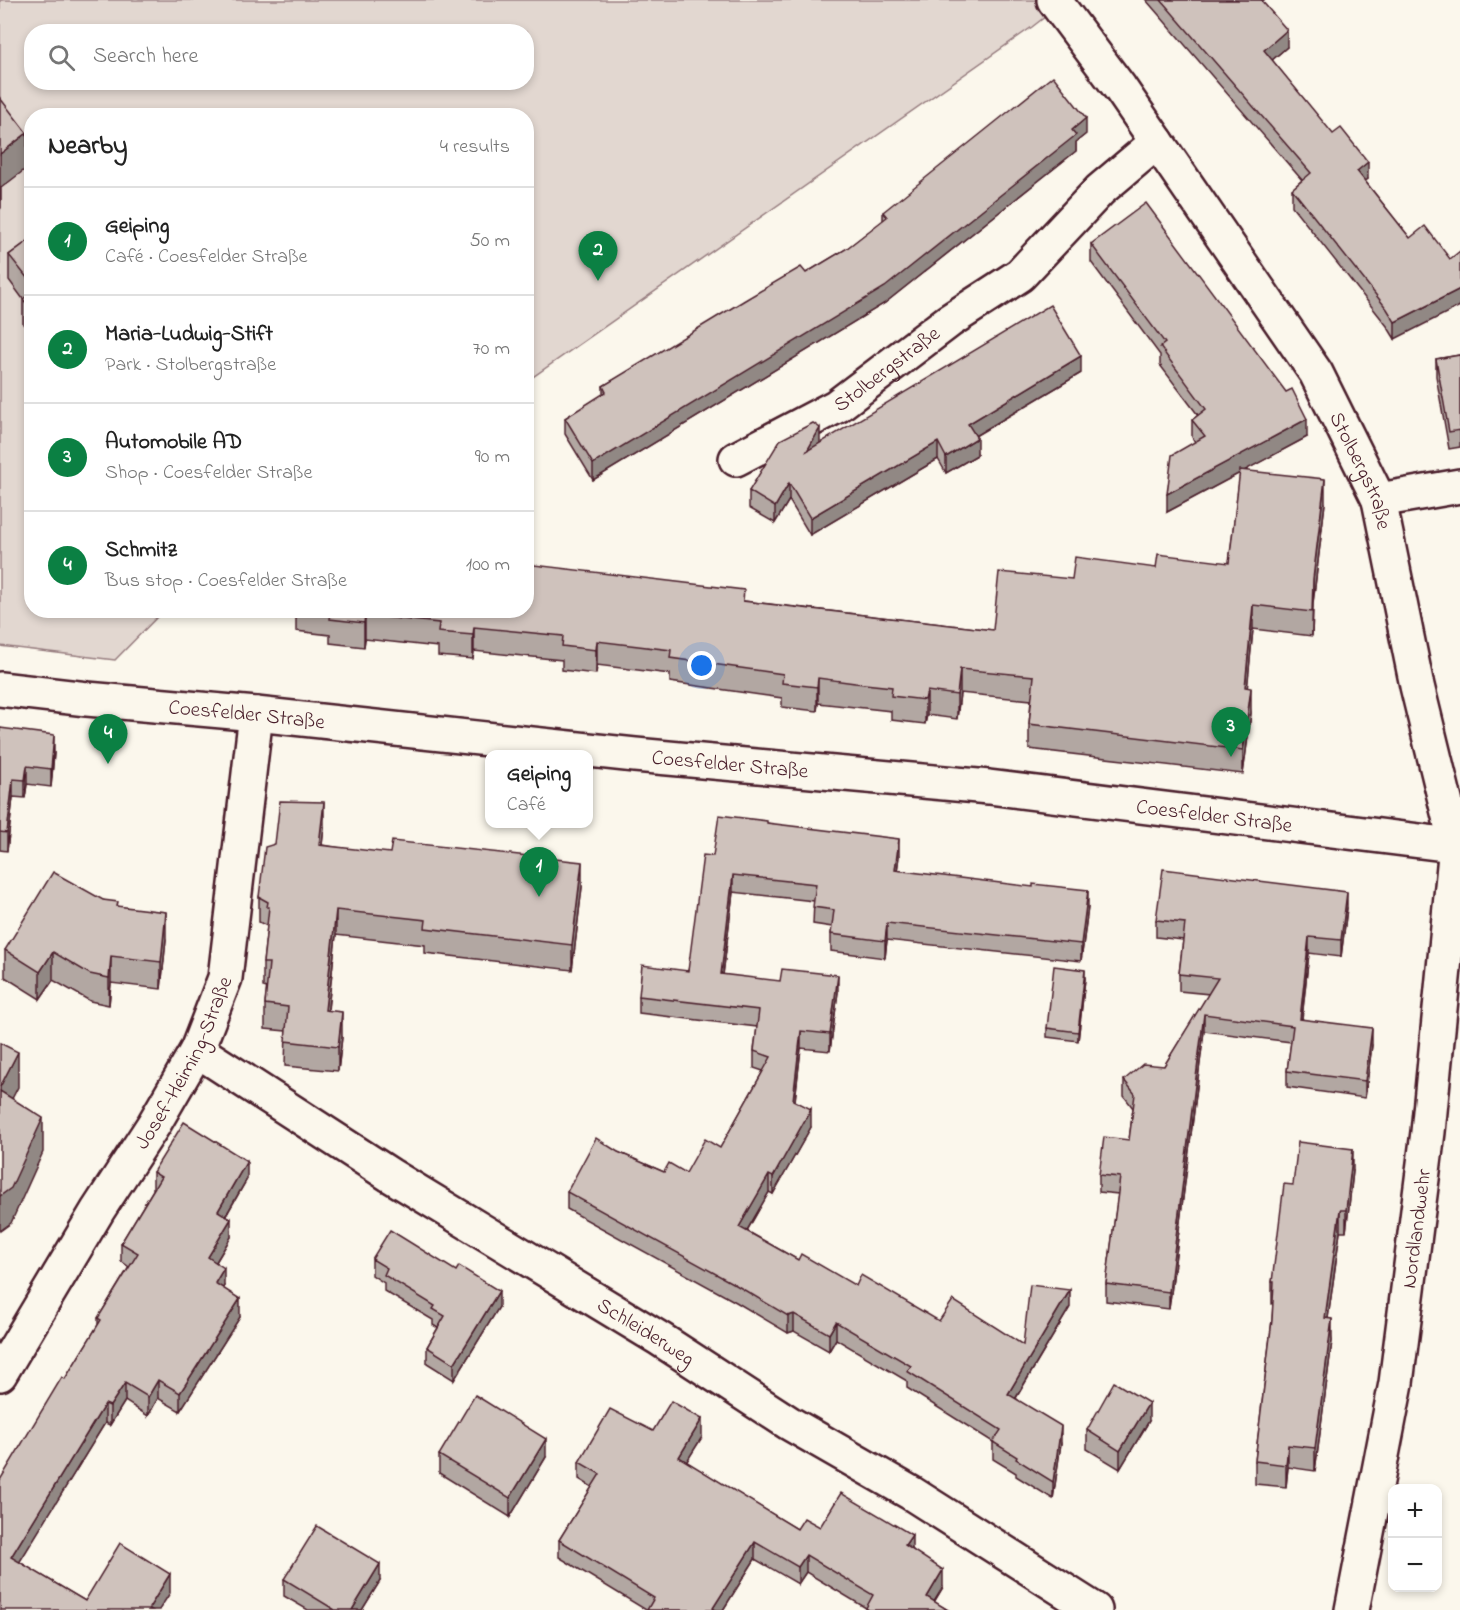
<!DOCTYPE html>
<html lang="en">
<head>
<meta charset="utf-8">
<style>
  body { margin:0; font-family:"Indie Flower",sans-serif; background:#f2f2f2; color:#222 }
  .controls { position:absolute; right:18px; bottom:18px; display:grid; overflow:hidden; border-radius:12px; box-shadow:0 3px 9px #0003 }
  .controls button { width:54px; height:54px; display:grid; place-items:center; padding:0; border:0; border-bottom:2px solid #e0e0e0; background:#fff; color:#222; font:30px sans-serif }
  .you { position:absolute; left:702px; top:666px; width:21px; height:21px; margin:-15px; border:4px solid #fff; border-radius:50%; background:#1a73e8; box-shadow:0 0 0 9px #1a73e833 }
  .badge { display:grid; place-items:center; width:39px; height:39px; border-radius:50%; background:#0b8043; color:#fff; font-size:20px; font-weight:700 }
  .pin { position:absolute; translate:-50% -50px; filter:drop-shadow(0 2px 3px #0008) }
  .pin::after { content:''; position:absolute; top:32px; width:21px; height:18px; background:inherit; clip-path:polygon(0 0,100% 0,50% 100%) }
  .popup { position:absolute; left:485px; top:750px; width:108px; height:78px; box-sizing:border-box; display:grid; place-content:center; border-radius:12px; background:#fff; filter:drop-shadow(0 2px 4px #0005); font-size:20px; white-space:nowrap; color:#767676 }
  .popup b { font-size:22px; color:#222 }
  .popup::after { content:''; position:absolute; left:50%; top:100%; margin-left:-12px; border:12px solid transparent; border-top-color:#fff }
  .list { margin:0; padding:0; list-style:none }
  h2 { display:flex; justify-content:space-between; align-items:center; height:78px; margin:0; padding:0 24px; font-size:26px }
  h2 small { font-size:20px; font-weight:400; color:#767676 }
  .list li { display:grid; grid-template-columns:39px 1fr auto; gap:18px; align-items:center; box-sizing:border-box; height:108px; padding:0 24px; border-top:2px solid #e0e0e0 }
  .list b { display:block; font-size:22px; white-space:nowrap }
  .list p { margin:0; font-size:20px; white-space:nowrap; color:#767676 }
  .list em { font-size:20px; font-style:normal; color:#767676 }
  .icon { flex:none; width:33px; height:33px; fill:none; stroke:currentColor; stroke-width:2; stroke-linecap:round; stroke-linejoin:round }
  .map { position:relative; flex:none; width:1460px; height:1610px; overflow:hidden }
  .search { position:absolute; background:#fff; box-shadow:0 3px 9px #0003; left:24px; top:24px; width:510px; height:66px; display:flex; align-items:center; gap:15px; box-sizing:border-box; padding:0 21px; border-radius:24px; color:#767676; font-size:22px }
  .panel { position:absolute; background:#fff; box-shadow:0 3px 9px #0003; left:24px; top:108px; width:510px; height:510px; border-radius:24px }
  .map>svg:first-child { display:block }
  .green { fill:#e2d7d0; stroke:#967b7e; stroke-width:1.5; fill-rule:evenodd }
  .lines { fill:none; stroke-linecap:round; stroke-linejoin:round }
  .minor-casing { stroke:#4a1f2b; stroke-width:38 }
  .tertiary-casing { stroke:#4a1f2b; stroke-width:38 }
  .minor { stroke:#fbf7ec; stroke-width:33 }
  .tertiary { stroke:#fbf7ec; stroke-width:33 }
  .wall { fill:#b2a7a2; stroke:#4a1f2b; stroke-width:1.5 }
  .shaded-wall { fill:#918884; stroke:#4a1f2b; stroke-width:1.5 }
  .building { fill:#cfc2bc; stroke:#4a1f2b; stroke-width:1.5 }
  .labels { text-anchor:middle; stroke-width:4.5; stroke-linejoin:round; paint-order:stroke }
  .street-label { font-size:21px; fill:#4a1f2b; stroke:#fbf7ec }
</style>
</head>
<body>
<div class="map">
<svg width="1460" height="1610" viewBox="0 0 1460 1610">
  <rect width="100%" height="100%" fill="#fbf7ec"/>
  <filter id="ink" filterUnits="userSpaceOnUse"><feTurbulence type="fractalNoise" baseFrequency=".0167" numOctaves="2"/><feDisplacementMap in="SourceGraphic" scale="12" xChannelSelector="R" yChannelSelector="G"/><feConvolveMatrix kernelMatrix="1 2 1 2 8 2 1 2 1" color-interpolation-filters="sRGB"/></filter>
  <g filter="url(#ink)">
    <!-- green -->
    <path class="green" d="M0,0H1054L1059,6L1032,27L527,381L526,116H32V610L163,611L115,660L0,646ZM32,32H526V82H32Z"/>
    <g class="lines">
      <!-- minor casing -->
      <g class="minor-casing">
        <g id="minor">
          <path id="s1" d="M1054,0L1120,88L1316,373L1379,500L1417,686L1456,845"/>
          <path id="s2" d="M736,459L837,406L949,321L1020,275L1100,190L1157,142"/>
          <path d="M1379,500L1460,486"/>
          <path id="s3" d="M197,1050L390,1175L660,1339L789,1423L911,1493L1095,1610"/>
          <path id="s4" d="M0,1374L98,1210L154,1124L197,1050L225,978L256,714"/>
        </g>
      </g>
      <!-- tertiary casing -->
      <g class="tertiary-casing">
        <g id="tertiary">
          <path id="s5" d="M0,689L87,699L256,714L635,755L989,787L1460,846"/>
          <path id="s6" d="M1352,1610L1396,1383L1428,1132L1456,845"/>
        </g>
      </g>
      <!-- minor -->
      <use href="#minor" class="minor"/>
      <!-- tertiary -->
      <use href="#tertiary" class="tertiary"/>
    </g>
    <!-- wall -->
    <g class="wall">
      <path d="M1146,0H1264L1262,2L1287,47L1272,60L1368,179L1365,181L1410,238L1395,339L1387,326L1292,206V189L1302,180Z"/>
      <path d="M1086,134L1076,142V151L885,303L593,480L565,434V418L603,395V386L806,273L846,249L883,221V212Z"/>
      <path d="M32,238V334L23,324V299L9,280V255Z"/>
      <path d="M1091,244L1307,437L1245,470L1325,503L1313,603L1312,636L1253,629L1247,688L1251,713L1243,774L1029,749V724L1031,700L960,693L957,719L927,715L925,724L891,720V711L855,707L818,703L817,711L782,707V698L670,682V674L597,665L596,674L562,670V660L474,651L473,659L438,656V647L365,639L364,647L330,643V635L296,631V610H526L744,601L993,630L1072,579L1156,568L1229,563L1240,473L1167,512L1195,442L1192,437V420L1198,415L1160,365V355L1091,262Z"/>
      <path d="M1460,355V447L1449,449L1436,376V359Z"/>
      <path d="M1081,373L975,436L977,455L946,473L938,459L810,535L789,500L775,523L749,508V491L820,443Z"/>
      <path d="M0,728L54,753L51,787L27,784L25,798L13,797L7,851L0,850Z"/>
      <path d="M767,823L899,856L897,871L1088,907L1081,961L887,940L885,958L831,951V934L832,927L813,924L814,901L733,892L723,975L838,992L830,1051L801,1048L795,1101L811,1127L773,1194L769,1192L747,1231L798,1260L856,1286L939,1321L1023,1345L1070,1307L1016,1398L1061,1443L1053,1499L1016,1476V1473L993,1459V1442L907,1388V1381L836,1339L829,1351L794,1331L788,1333L736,1302L567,1209V1192L618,1152L664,1172L686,1173L720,1148L763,1071L754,1068V1051L757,1027L639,1013V996L688,971L713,856Z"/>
      <path d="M324,827L322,845L582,887L572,970L425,953V945L336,935L328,1010L342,1037L338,1071L285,1066L286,1031L265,1029V1004L267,988L263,987V963L267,926L259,922V897L275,844Z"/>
      <path d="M103,900L118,906L166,939L161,989L111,983L109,1005L90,1001L53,980L40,999L5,977V950Z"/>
      <path d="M1347,908L1341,957L1309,953L1302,1019L1372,1045L1365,1098L1287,1087V1071L1291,1042L1204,1031L1169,1309L1106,1301V1284L1118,1194L1099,1192V1175L1129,1140L1133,1108L1124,1096V1080L1164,1066L1209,994L1179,991V974L1183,940L1156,937V920Z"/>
      <path d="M1085,979L1078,1041L1047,1037V1028Z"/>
      <path d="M1353,1171L1346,1232H1340L1328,1318L1332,1341L1315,1471L1288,1467L1286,1487L1255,1484V1461L1272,1320L1273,1304H1272V1282L1293,1185Z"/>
      <path d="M153,1172L247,1179L226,1216L231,1237L216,1262L224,1286L223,1288L240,1317L180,1411L158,1398L148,1416L125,1401L110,1425L105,1423L19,1562L85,1601L170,1593L0,1610L65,1379L98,1325V1318L129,1267L121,1261V1243L153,1190Z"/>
      <path d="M372,1259L499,1307L454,1380L427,1363V1347L438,1328L433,1325V1320L384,1291V1283L372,1275Z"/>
      <path d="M1149,1421L1120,1469L1087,1449V1430Z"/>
      <path d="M653,1431L702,1437L686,1462L797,1529L820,1527L912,1549L943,1587L934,1602L948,1610H866V1608L806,1572L798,1584L755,1559L723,1610H646L559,1557V1540L592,1487L579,1479V1462Z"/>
      <path d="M439,1455L546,1457L510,1517L439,1473Z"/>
      <path d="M284,1579L380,1581L362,1610H308L284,1596Z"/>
    </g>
    <!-- shaded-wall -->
    <g class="shaded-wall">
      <path d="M1287,30V47L1264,67V50Z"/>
      <path d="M1086,118V134L1076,142V151L885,303L593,480V464L1072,130Z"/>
      <path d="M27,133V168L1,188V208L0,209V154Z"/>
      <path d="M1368,162V179L1357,188V171Z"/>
      <path d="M1460,289V306L1395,339V322Z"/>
      <path d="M1081,356V373L968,440V424Z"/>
      <path d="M1307,419V437L1167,512V494Z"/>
      <path d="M820,428V444L807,451Z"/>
      <path d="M977,438V455L946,473V457Z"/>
      <path d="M938,442V459L810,535V518Z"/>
      <path d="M1325,479V503L1313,603L1312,636L1313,579Z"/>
      <path d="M789,483V500L775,523V507Z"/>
      <path d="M1253,605V629L1245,712V687Z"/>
      <path d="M365,615V639L364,647V623Z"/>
      <path d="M474,627V651L473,659V635Z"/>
      <path d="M597,641V665L596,674V650Z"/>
      <path d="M960,669V693L957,719V695Z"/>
      <path d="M818,678V703L817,711V687Z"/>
      <path d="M1251,688V713L1243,774V750Z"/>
      <path d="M927,691V715L925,724V700Z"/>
      <path d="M54,735V753L51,787V769Z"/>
      <path d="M27,766V784L25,798V780Z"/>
      <path d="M13,779V797L7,851V833Z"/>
      <path d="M324,802V827L319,870V845Z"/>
      <path d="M899,839V856L895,887V870Z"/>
      <path d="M582,862V887L572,970V945Z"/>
      <path d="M733,875V892L721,991V974Z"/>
      <path d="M1088,890V907L1081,961V944Z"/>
      <path d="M1347,892V908L1341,957V940Z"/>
      <path d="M336,910V935L325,1035V1010Z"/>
      <path d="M166,912V939L161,989V962Z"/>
      <path d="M887,923V940L885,958V941Z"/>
      <path d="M1309,937V953L1300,1036V1019Z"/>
      <path d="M53,952V980L40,999V972Z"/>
      <path d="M111,956V983L109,1005V978Z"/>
      <path d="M1085,970V979L1078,1041V1032Z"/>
      <path d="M838,975V992L830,1051V1034Z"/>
      <path d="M342,1012V1037L338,1071V1047Z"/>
      <path d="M1204,1014V1031L1169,1309V1292Z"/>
      <path d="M1372,1028V1045L1365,1098V1081Z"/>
      <path d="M801,1031V1048L793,1117V1100Z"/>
      <path d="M18,1052V1087L0,1122V1087Z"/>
      <path d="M811,1109V1127L773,1194V1177Z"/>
      <path d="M43,1118V1152L11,1223L0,1231V1196Z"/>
      <path d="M1353,1149V1171L1346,1232V1210Z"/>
      <path d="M247,1161V1179L218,1229V1211Z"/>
      <path d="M769,1175V1192L739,1244V1227Z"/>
      <path d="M1340,1210V1232L1325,1340V1318Z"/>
      <path d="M231,1219V1237L208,1275V1257Z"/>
      <path d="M224,1268V1286L215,1301V1283Z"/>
      <path d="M1070,1290V1307L1008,1411V1394Z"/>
      <path d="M499,1291V1307L454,1380V1364Z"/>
      <path d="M240,1299V1317L180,1411V1393Z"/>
      <path d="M794,1314V1331L788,1333V1316Z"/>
      <path d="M1332,1319V1341L1315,1471V1448Z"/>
      <path d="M836,1322V1339L829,1351V1334Z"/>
      <path d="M158,1380V1398L148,1416V1397Z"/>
      <path d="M125,1383V1401L110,1425V1406Z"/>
      <path d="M1149,1403V1421L1120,1469V1451Z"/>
      <path d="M105,1404V1423L11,1576V1557Z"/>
      <path d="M702,1419V1437L679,1474V1457Z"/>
      <path d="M1061,1426V1443L1053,1499V1482Z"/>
      <path d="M546,1439V1457L510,1517V1498Z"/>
      <path d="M1288,1445V1467L1286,1487V1465Z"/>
      <path d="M912,1535V1552L905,1545Z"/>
      <path d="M755,1542V1559L723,1610H713V1608Z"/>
      <path d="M806,1555V1572L798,1584V1567Z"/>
      <path d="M380,1564V1581L362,1610H352Z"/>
      <path d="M943,1570V1587L929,1610L927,1597Z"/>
      <path d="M170,1574V1593L159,1610H149V1608Z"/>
    </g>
    <!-- building -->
    <g class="building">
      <path d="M1161,0H1261L1287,30L1264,50L1333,134L1341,128L1368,162L1357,171L1410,238L1425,226L1450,259L1460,251V289L1395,322L1387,309L1292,189L1311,173Z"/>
      <path d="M1053,76L1086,118L1072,130L1076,135L885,287L593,464L565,418L606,392L603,386L745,300L801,267L806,273L846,249L887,217L883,212Z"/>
      <path d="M0,98L27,133L0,154Z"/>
      <path d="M1146,203L1286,392L1292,389L1307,419L1167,494L1172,455L1205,436L1192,420L1206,409L1160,347L1165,343L1091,244Z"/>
      <path d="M32,238V284L9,255Z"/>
      <path d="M32,292V310L23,299Z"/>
      <path d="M1050,305L1081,356L968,424L977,438L946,457L938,442L810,518L789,483L775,507L749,491L780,440L813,423L820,428L807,451Z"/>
      <path d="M1460,355V430L1449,432L1436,359Z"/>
      <path d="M1240,470L1325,479L1313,579L1312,612L1253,605L1245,687L1251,688L1243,750L1029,724L1034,676L960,669L957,695L927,691L925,700L891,696L892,687L855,683L818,678L817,687L782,683L783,674L670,658L671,650L597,641L596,650L562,646L563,636L474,627L473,635L438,632L439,623L365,615L364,623L330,619L331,610H526V564L744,590L743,601L993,630L999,572L1072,579L1075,557L1156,568L1158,554L1229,563Z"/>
      <path d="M0,728L54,735L51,769L27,766L25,780L13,779L7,833L0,832Z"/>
      <path d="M280,801L324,802L319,845L390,853L392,841L582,862L572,945L425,928L426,920L336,910L325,1010L342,1012L338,1047L285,1041L288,1007L265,1004L269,963H263L269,907H267L268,902L259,897L265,847L275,844Z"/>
      <path d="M719,815L767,821V823L899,839L895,870L1033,887V884L1088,890L1081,944L887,923L885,941L831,934L834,910L813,907L816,884L733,875L721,974L780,981L782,969L838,975L830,1034L801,1031L793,1100L811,1109L773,1177L769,1175L739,1227L798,1260L801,1254L856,1286L861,1275L939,1321L953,1300L1023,1345L1030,1285L1070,1290L1008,1394L1061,1426L1053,1482L1016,1459L1017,1457L993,1442L1001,1430L907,1371L911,1366L836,1322L829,1334L794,1314L788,1316L736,1285L567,1192L596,1138L618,1152L664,1172L669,1163L686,1173L705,1139L720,1148L771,1057L754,1051L759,1010L639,996L642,965L688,971L703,855L713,856Z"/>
      <path d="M1163,869L1347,892L1341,940L1309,937L1300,1019L1372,1028L1365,1081L1287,1071L1293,1026L1204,1014L1169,1292L1106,1284L1120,1177L1099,1175L1104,1137L1129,1140L1135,1094L1124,1080L1143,1064L1164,1066L1218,978L1179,974L1185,923L1156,920Z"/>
      <path d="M53,872L103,900L118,902L117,906L166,912L161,962L111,956L109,978L90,974L53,952L40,972L5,950Z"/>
      <path d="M1054,966L1085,970L1078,1032L1047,1028Z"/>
      <path d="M0,1043L18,1052L0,1087Z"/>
      <path d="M0,1091L43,1118L11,1188L0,1196Z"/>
      <path d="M184,1122L247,1161L218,1211L231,1219L208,1257L224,1268L215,1283L240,1299L180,1393L158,1380L148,1397L125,1383L110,1406L105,1404L11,1557L85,1601L120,1543L170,1574L149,1608L152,1610H0V1480L62,1377L65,1379L101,1320L98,1318L138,1253L121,1243L161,1177L153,1172Z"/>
      <path d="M1298,1142L1353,1149L1346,1210H1340L1325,1318L1332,1319L1315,1448L1288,1445L1286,1465L1255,1461L1272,1320L1274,1282H1272L1284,1184L1293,1185Z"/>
      <path d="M390,1230L456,1271L459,1266L499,1291L454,1364L427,1347L445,1316L433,1309L435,1306L384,1275L387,1268L372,1259Z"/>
      <path d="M1114,1382L1149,1403L1120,1451L1087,1430Z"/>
      <path d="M475,1395L546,1439L510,1498L439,1455Z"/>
      <path d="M671,1401L702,1419L679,1457L797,1529L804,1518L820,1527L841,1493L912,1535L905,1545L943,1570L927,1597L948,1610H869L866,1608L873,1595L806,1555L798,1567L755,1542L713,1608L716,1610H647L654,1598L559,1540L600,1474L579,1462L610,1409L653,1431Z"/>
      <path d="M317,1526L380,1564L352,1610H335L284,1579Z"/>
    </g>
  </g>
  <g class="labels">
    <!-- street labels -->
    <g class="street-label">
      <text dy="7" stroke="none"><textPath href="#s2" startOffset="176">Stolbergstraße</textPath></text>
      <text dy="7" stroke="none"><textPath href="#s1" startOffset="564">Stolbergstraße</textPath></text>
      <text dy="7" stroke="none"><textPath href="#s5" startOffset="248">Coesfelder Straße</textPath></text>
      <text dy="7" stroke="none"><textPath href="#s5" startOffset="734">Coesfelder Straße</textPath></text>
      <text dy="7" stroke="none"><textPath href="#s5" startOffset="1221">Coesfelder Straße</textPath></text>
      <text dy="7" stroke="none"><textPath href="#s4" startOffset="362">Josef-Heiming-Straße</textPath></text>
      <text dy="7" stroke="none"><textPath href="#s6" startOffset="387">Nordlandwehr</textPath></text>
      <text dy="7" stroke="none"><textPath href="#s3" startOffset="530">Schleiderweg</textPath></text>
    </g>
  </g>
</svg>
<div class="controls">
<button>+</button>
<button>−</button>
</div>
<div class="you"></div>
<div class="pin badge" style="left:539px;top:897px">1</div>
<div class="popup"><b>Geiping</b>Café</div>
<div class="pin badge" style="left:598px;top:281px">2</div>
<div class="pin badge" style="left:1231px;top:757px">3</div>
<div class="pin badge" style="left:108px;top:764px">4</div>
<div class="search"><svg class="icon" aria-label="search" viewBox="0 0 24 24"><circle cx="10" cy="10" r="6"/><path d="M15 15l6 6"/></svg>Search here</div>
<section class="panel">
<h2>Nearby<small>4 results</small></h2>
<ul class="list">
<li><span class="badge">1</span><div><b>Geiping</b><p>Café · Coesfelder Straße</p></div><em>50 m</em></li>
<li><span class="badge">2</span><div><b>Maria-Ludwig-Stift</b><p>Park · Stolbergstraße</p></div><em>70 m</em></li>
<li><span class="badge">3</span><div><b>Automobile AD</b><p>Shop · Coesfelder Straße</p></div><em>90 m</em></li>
<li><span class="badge">4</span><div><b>Schmitz</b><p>Bus stop · Coesfelder Straße</p></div><em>100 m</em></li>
</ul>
</section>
</div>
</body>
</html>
